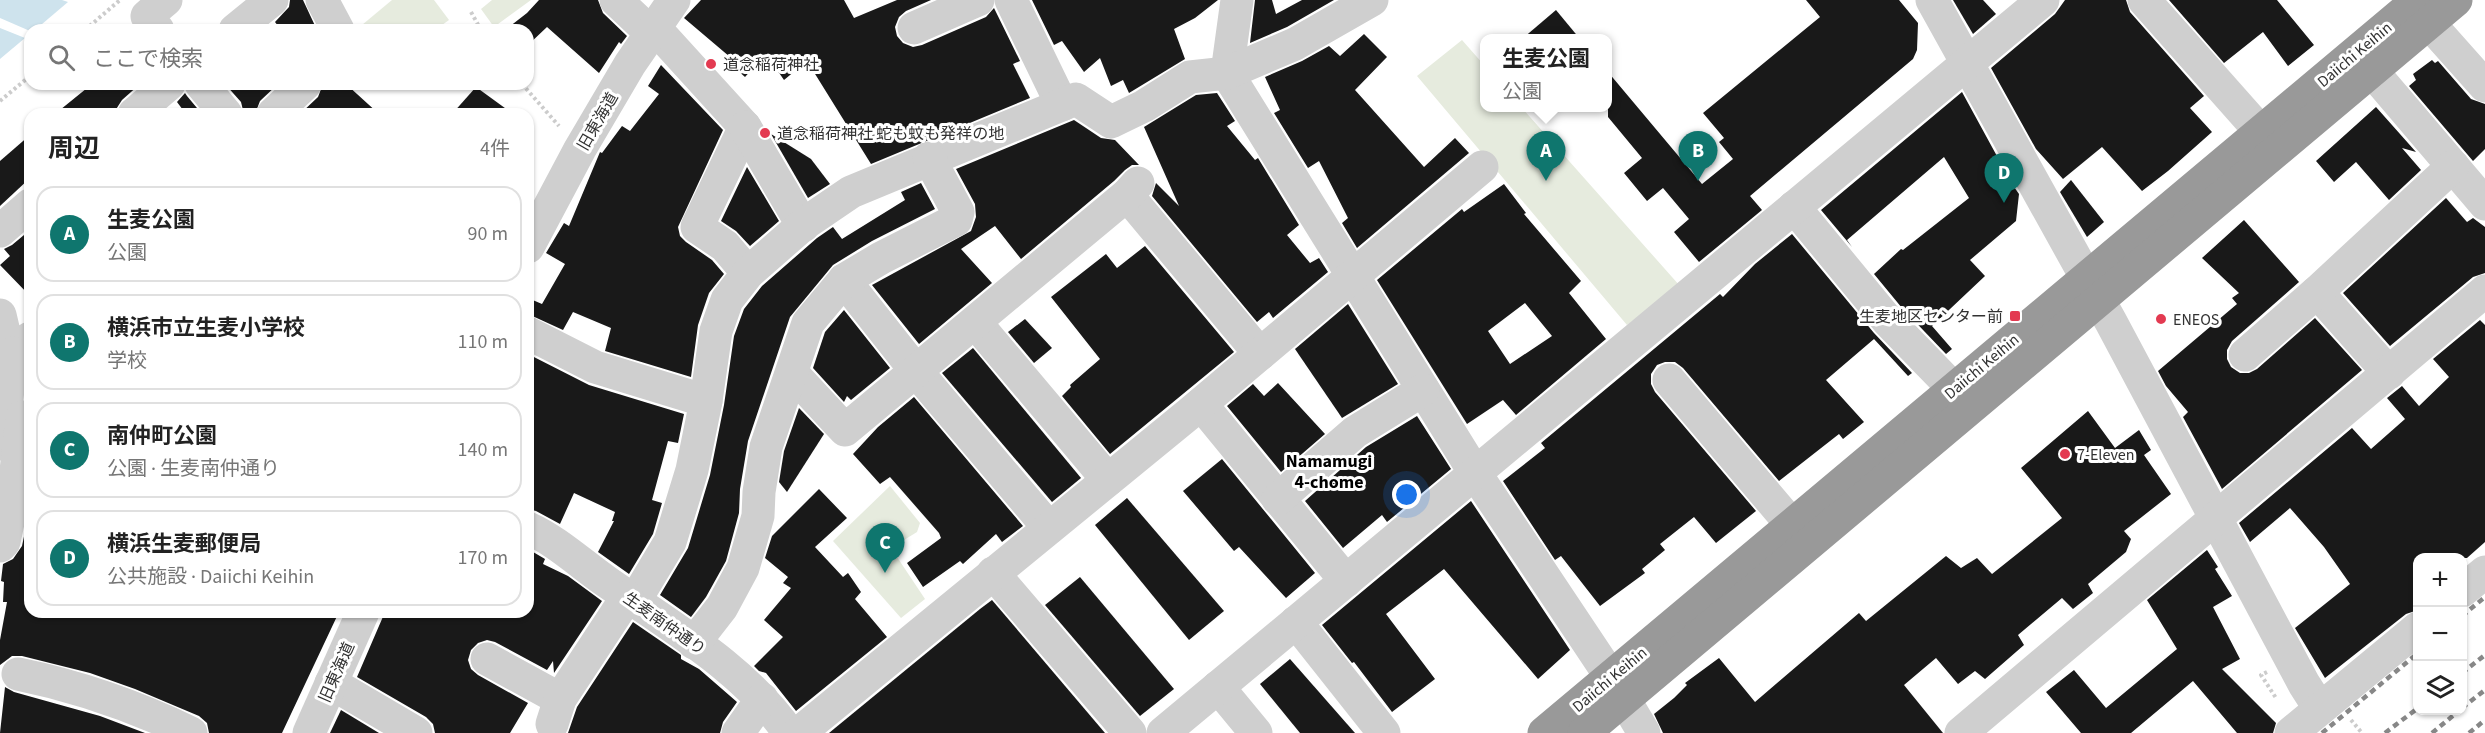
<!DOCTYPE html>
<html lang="ja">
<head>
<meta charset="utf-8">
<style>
  body { margin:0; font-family:"Source Sans 3","Noto Sans JP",sans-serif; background:#f6f6f6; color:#222 }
  .controls { position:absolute; right:18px; bottom:18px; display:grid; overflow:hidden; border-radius:12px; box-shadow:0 2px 4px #0004 }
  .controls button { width:54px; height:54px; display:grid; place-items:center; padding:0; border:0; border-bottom:2px solid #e0e0e0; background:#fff; color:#222; font:30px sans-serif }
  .you { position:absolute; left:1407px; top:495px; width:21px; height:21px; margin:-15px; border:4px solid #fff; border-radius:50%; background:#1a73e8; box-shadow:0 0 0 9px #1a73e833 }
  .badge { display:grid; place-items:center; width:39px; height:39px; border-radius:50%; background:#0f766e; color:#fff; font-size:20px; font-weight:700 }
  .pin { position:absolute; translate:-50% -50px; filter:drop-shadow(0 2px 3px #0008) }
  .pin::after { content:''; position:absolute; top:32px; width:21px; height:18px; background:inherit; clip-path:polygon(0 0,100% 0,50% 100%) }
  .popup { position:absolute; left:1480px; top:34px; width:132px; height:78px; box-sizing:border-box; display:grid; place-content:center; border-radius:12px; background:#fff; filter:drop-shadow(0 2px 4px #0005); font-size:20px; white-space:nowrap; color:#767676 }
  .popup b { font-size:22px; color:#222 }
  .popup::after { content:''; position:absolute; left:50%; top:100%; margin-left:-12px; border:12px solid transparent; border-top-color:#fff }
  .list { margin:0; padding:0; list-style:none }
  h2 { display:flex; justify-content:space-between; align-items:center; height:78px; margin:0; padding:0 24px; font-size:26px }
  h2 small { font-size:20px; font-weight:400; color:#767676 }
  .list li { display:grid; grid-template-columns:39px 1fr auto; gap:18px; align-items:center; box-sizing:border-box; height:96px; margin:0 12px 12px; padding:0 12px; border:2px solid #e0e0e0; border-radius:18px }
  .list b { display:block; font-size:22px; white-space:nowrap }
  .list p { margin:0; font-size:20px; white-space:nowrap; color:#767676 }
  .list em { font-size:20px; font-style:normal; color:#767676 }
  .icon { flex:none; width:33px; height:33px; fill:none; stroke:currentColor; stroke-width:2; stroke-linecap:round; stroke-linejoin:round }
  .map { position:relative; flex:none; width:2485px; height:733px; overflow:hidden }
  .search { position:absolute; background:#fff; box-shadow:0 2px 4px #0004; left:24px; top:24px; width:510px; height:66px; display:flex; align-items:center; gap:15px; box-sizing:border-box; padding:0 21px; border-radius:18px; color:#767676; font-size:22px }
  .panel { position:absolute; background:#fff; box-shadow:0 2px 4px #0004; left:24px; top:108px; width:510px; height:510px; border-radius:18px }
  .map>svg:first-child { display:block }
  .green { fill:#e6ebde }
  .water { fill:#cee3ed }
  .building { fill:#191919; fill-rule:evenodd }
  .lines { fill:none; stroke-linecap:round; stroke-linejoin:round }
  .path { stroke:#ccc; stroke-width:4; stroke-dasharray:3 3; stroke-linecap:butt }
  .minor { stroke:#cfcfcf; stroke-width:33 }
  .highway { stroke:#999; stroke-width:33 }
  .rail { stroke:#878787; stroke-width:4.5; stroke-dasharray:6 4.5; stroke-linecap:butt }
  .poi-dot { fill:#e33a51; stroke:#fff; stroke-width:2 }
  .labels { text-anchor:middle; stroke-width:6; stroke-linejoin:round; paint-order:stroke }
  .street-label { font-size:16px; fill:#323232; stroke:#fff }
  .poi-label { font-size:16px; fill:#323232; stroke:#fff; text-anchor:start }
  .neighbourhood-label { font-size:18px; font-weight:bold; fill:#000; stroke:#fff }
</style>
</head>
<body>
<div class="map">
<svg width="2485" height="733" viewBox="0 0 2485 733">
  <rect width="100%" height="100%" fill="#fff"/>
  <!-- green -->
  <g class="green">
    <path d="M392,0H434L449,20L435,30H356Z"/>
    <path d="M492,0H531L494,27L481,9Z"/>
    <path d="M1462,40L1484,65V108H1522L1680,286L1627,325L1417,76Z"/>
    <path d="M890,486L920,523L917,532L891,548L925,599L901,618L833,541Z"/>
  </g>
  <!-- water -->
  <g class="water">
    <path d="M0,0H62L68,2L35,30L30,31L0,18Z"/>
    <path d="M0,28L25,38L0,59Z"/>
  </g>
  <!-- building -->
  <g class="building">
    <path d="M290,0H303L317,30H281L275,22L289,7Z"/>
    <path d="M539,0H598L603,13L627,36L621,44L619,42L599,73L547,27L528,45V30H505L527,13Z"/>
    <path d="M701,0H844L854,18L897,0H931L906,11L899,17L895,27L897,36L903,43L913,47L922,45L986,17L994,8L1020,61L1013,64L1030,98L871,164L807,61L784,80L766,54L745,77L727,61L730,57L684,18Z"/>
    <path d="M1032,0H1218L1195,18L1174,29L1185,59L1129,93L1123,80L1111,86L1100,58L1084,72L1062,41L1054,45Z"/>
    <path d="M1255,0H1272L1276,14L1302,0H1334L1287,27L1250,43Z"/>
    <path d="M1806,0H1899L1918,23L1917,50L1913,59L1750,196L1762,210L1699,262L1674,232L1689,219L1663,188L1647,201L1624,173L1642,158L1608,117V72L1702,184L1733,159L1719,142L1724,138L1703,113L1820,17Z"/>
    <path d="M1953,0H1983L1996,14L1973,34Z"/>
    <path d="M2065,0H2126L2130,12L2204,96L2190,108L2212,132L2168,171L2142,191L2102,147L2063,179L2036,149L1991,68L2055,14Z"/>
    <path d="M2169,0H2277L2314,45L2288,66L2263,32L2224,63Z"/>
    <path d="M1556,10L1580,39H1522Z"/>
    <path d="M1364,34L1387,57L1355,90L1424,167L1455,138L1469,153L1357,248L1342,223L1348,218L1319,161L1308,168L1274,113L1280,110L1265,77L1302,61L1329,46L1340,56Z"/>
    <path d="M2432,60L2435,63L2438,61L2471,99L2485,104V149L2473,161L2409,86L2416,80L2413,74Z"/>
    <path d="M661,65L723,130L678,227L680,236L686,242L712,260L724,274L709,293L698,325L691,377L605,351L611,328L573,312L563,330L528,314V298L542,304L565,264L546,253L564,223L569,226L600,152L602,153L622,126L630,131L659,94L648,86Z"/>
    <path d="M92,84H140L122,100L113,114H55Z"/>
    <path d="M225,84H278L260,101L255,114H244L241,102Z"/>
    <path d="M323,84H346L379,114H300L318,97Z"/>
    <path d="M476,87L513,114H452Z"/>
    <path d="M1962,92L1998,158L1995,160L2019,194L2016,221L1970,260L1985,276L1932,326L1952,349L1946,354L1902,308L1874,274L1901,249L1903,250L1969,198L1944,157L1847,240L1852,247L1821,210Z"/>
    <path d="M185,93L187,96L202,114H186L177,102Z"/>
    <path d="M1217,93L1235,121L1227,126L1255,160L1258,158L1299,225L1287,235L1310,263L1319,258L1328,272L1273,318L1269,312L1257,322L1152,196L1156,183L1179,206L1144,127L1196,95Z"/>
    <path d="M2376,107L2416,152L2402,148L2421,170L2389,200L2356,162L2334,182L2316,161Z"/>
    <path d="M1074,120L1101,138L1115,140L1139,165H1132L1125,170L1114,181L1021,259L995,226L961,249L992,283L919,344L872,285L971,231L976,217L975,204L956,169Z"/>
    <path d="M771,134L811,159L830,184L808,198Z"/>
    <path d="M30,135V178L0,206V161Z"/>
    <path d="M747,167L779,221L750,246L736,231L721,221Z"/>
    <path d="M2071,180L2104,222L2087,237L2060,192Z"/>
    <path d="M921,183L935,209L872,241L833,265L790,317L748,441L740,489L739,513L726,561L706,597L691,617L660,595L688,548L710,475L724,405L734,336L744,309L762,286L817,238L833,227L842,239L905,200L901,192Z"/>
    <path d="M1504,184L1526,213L1524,214L1581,281L1569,293L1606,339L1516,415L1503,400L1467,424L1377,280L1462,209L1464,212ZM1525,303L1552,336L1510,364L1488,331Z"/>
    <path d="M2446,198L2467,222L2473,218L2485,227V273L2473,277L2390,346L2343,293Z"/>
    <path d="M2244,220L2299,282L2232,341L2227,350V359L2231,367L2240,373H2249L2257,369L2315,318L2362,370L2222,489L2183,417L2188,412L2166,386L2158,371L2237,304L2232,298L2239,293L2202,258Z"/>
    <path d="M30,230V296L0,265L10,256L4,249L12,245Z"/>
    <path d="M1792,234L1874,333L1912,373L1908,376L1874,339L1826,380L1864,422L1843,439L1839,434L1779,481L1683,368L1675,362H1665L1657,365L1651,374V384L1655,392L1756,511L1716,543L1694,517L1660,544L1665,550L1642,569L1645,573L1600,606L1561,556L1555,560L1503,481L1545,448L1541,443L1720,294L1723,297L1755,264Z"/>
    <path d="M1145,246L1234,352L1110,454L1062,396L1071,387L1070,385L1100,359L1051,297L1106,254L1117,268Z"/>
    <path d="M1348,304L1398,384L1342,418L1295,349Z"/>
    <path d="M844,310L890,368L851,400L847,396L844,402L813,368L825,332Z"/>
    <path d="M1025,319L1052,348L1034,363L1008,332Z"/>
    <path d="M2480,320L2485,325V542L2467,558H2418V610L2406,614L2325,678L2295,628L2350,584L2324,547L2290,508L2250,542L2239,523L2352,428L2371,449L2405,419L2387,398L2402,386L2419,406L2449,377L2433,359Z"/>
    <path d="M973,348L1081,478L1052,502L942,373Z"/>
    <path d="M528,354L589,385L684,414L678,443L668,441L652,500L662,503L653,534L629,574L598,552L614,521H612L615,512L574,493L560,524L536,511L528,509Z"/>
    <path d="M1278,383L1325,434L1281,472L1227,406L1253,384L1264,396Z"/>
    <path d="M914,397L1023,526L1002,542L996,534L963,564L960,561L923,587L907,563L941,538L939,533L890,477L880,484L853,454L878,427Z"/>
    <path d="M799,408L824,434L787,492L779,482L784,451Z"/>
    <path d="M2088,411L2115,448L2139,430L2151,450L2144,455L2171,494L2124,531L2131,539L2126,552L2088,584L2093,593L2073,609L2062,598L2018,635L2024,645L1985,679L1975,671L1958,684L1936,658L1904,685L1943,733H1663L1654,714L1674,698L1687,685L1685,683L1719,658L1755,702L1859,613L1866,621L1946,556L1961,568L1977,558L1992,574L2062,518L2021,468Z"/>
    <path d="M1417,416L1451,469L1387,522L1382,515L1343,548L1305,501L1366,447Z"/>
    <path d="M1222,459L1315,573L1286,598L1239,547L1234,551L1183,491Z"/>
    <path d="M819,489L847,518L815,547L843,577L848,573L861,592L855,599L887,637L796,711L766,673L759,671L754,666L783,637L764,620L791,588L783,583L788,577L765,558L772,536Z"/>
    <path d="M1127,498L1224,611L1189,640L1095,525Z"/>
    <path d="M1471,501L1570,650L1538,679L1444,569L1386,614L1435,679L1392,712L1354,662L1352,663L1322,625Z"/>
    <path d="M30,508V612H339L282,733H209L207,723L199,716L135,689L90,673L22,656H12L0,665V640L7,602H3L4,582L1,581L3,564L13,559L22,546Z"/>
    <path d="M528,549L545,559L543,564L568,576L602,601L554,673L553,661L547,670L495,642L487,640L478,643L471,650L468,660L471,669L478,675L528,703L510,733H435L433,724L426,717L357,677L385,612H528Z"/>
    <path d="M2207,550L2218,567L2215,569L2232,596L2213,607L2240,659L2222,669L2276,723L2273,733H2237L2193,681L2131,733H2081L2046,692L2074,670L2106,708L2177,649L2147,600Z"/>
    <path d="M1080,577L1174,689L1140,716L1045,605Z"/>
    <path d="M992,600L1105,733H829L980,609Z"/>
    <path d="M633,622L681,655V659L699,669L737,702L723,722L720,733H568L577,707Z"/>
    <path d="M1290,659L1355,733H1300L1260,684Z"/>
    <path d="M5,687L14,692L100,716L145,733H0Z"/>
    <path d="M341,710L379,733H330Z"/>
  </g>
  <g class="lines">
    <!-- path -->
    <g class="path">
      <path d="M471,12L481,30"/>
      <path d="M85,30L120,0"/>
      <path d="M522,84L559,126"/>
      <path d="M0,101L30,76"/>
      <path d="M2267,672L2261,675L2276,698"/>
      <path d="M2351,720L2362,733"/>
    </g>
    <!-- minor -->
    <g class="minor">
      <path d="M322,0L338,30"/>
      <path d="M616,0L651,33L664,38L745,127L697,227L725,246L748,273"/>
      <path d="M1011,0L1062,105"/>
      <path d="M1237,0L1227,73L1475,473L1611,677L1644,733"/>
      <path d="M1932,0L2111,322L2304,684L2320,709"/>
      <path d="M2144,0L2261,132"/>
      <path d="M2428,22L2485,86"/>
      <path d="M914,28L978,0"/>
      <path d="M158,30L147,16L166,0"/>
      <path d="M235,30L272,0"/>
      <path d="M2371,70L2485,204"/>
      <path d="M201,84L226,114"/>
      <path d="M134,114L169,84"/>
      <path d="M273,114L305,84"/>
      <path d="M745,127L803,226"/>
      <path d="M1127,195L1260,354"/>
      <path d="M1794,207L1888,321L1954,389"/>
      <path d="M0,231L30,205"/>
      <path d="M528,247L580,149L630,64L674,0"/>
      <path d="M844,280L916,371L1049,528"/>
      <path d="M2317,292L2389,373"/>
      <path d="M0,315L7,345L12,353L30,338"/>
      <path d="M975,322L1108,480"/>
      <path d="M528,333L595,367L706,401"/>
      <path d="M2245,355L2317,292L2453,166"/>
      <path d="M792,373L845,430L1127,195L1138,183"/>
      <path d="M1669,380L1792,525"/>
      <path d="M1201,404L1346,581"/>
      <path d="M2,444L12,353"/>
      <path d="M1278,499L1355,432L1423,390"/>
      <path d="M528,528C557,541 581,564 607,582C671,627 744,668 789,733"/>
      <path d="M0,546L4,542L13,498L22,417L30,419"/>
      <path d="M993,573L1130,733"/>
      <path d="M2462,591L2485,572"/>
      <path d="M634,602L670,542L692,470L706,401L716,331L727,300L748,273L804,224L851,192L1076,99L1111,122L1144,106L1190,77L1227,73L1295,44L1372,0"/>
      <path d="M1296,622L1384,733"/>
      <path d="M694,643L722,607L743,568L758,516L759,492L766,447L808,323L844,280L881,258L956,220L958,212L929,158"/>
      <path d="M487,659L560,699"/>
      <path d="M18,674C77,686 137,707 191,733"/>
      <path d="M331,683L416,733"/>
      <path d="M1218,687L1256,733"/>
      <path d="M552,724L560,699L627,597"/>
      <path d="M309,733L363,612"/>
      <path d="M738,733L762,699"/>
      <path d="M799,733L1190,413L1482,167"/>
      <path d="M1163,733L2043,0"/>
      <path d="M1961,733L2485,291"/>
      <path d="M2291,733L2418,628"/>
    </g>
    <!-- highway -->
    <g class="highway">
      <path d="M1544,733L2418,0"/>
      <path d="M1584,733L2456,0"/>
    </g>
    <!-- rail -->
    <g class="rail">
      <path d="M2462,616L2485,597"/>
      <path d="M2462,673L2485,655"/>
      <path d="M2462,708L2485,690"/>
      <path d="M2322,733L2418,653"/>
      <path d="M2385,733L2418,708"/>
      <path d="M2432,733L2460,710"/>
      <path d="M2469,733L2485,720"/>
    </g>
  </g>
  <!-- markers -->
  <g class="poi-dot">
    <circle cx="711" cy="64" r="6"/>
    <circle cx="765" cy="133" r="6"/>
    <rect x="2009" y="310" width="12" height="12" rx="3"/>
    <circle cx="2161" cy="319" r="6"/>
    <circle cx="2065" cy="454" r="6"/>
  </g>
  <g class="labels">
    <!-- street labels -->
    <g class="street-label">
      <text transform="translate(2354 54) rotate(-40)" y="6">Daiichi Keihin</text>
      <text transform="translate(597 121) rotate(-60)" y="6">旧東海道</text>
      <text transform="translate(1981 366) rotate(-40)" y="6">Daiichi Keihin</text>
      <text transform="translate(665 623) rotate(35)" y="6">生麦南仲通り</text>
      <text transform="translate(336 672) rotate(-66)" y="6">旧東海道</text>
      <text transform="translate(1609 679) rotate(-40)" y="6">Daiichi Keihin</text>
    </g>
    <!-- poi labels -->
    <g class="poi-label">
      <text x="723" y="70">道念稲荷神社</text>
      <text x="777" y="139">道念稲荷神社 蛇も蚊も発祥の地</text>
      <text x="2003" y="322" text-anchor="end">生麦地区センター前</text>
      <text x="2173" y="325">ENEOS</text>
      <text x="2077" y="460">7-Eleven</text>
    </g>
    <!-- neighbourhood labels -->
    <g class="neighbourhood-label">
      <text x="1329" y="467">Namamugi<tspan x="1329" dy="21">4-chome</tspan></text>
    </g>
  </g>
</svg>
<div class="controls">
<button>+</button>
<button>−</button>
<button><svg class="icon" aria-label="layers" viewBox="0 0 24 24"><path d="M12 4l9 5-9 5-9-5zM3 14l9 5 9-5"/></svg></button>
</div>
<div class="you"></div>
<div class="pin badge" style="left:1546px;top:181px">A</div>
<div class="popup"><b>生麦公園</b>公園</div>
<div class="pin badge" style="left:1698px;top:181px">B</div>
<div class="pin badge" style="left:885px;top:573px">C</div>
<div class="pin badge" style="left:2004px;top:203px">D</div>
<div class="search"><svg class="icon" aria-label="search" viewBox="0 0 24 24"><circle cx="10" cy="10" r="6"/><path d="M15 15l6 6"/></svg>ここで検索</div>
<section class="panel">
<h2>周辺<small>4件</small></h2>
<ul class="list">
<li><span class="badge">A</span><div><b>生麦公園</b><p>公園</p></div><em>90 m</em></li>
<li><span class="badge">B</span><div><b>横浜市立生麦小学校</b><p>学校</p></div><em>110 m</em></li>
<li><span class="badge">C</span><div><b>南仲町公園</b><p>公園 · 生麦南仲通り</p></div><em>140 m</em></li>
<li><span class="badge">D</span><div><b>横浜生麦郵便局</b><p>公共施設 · Daiichi Keihin</p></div><em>170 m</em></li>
</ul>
</section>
</div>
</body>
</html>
